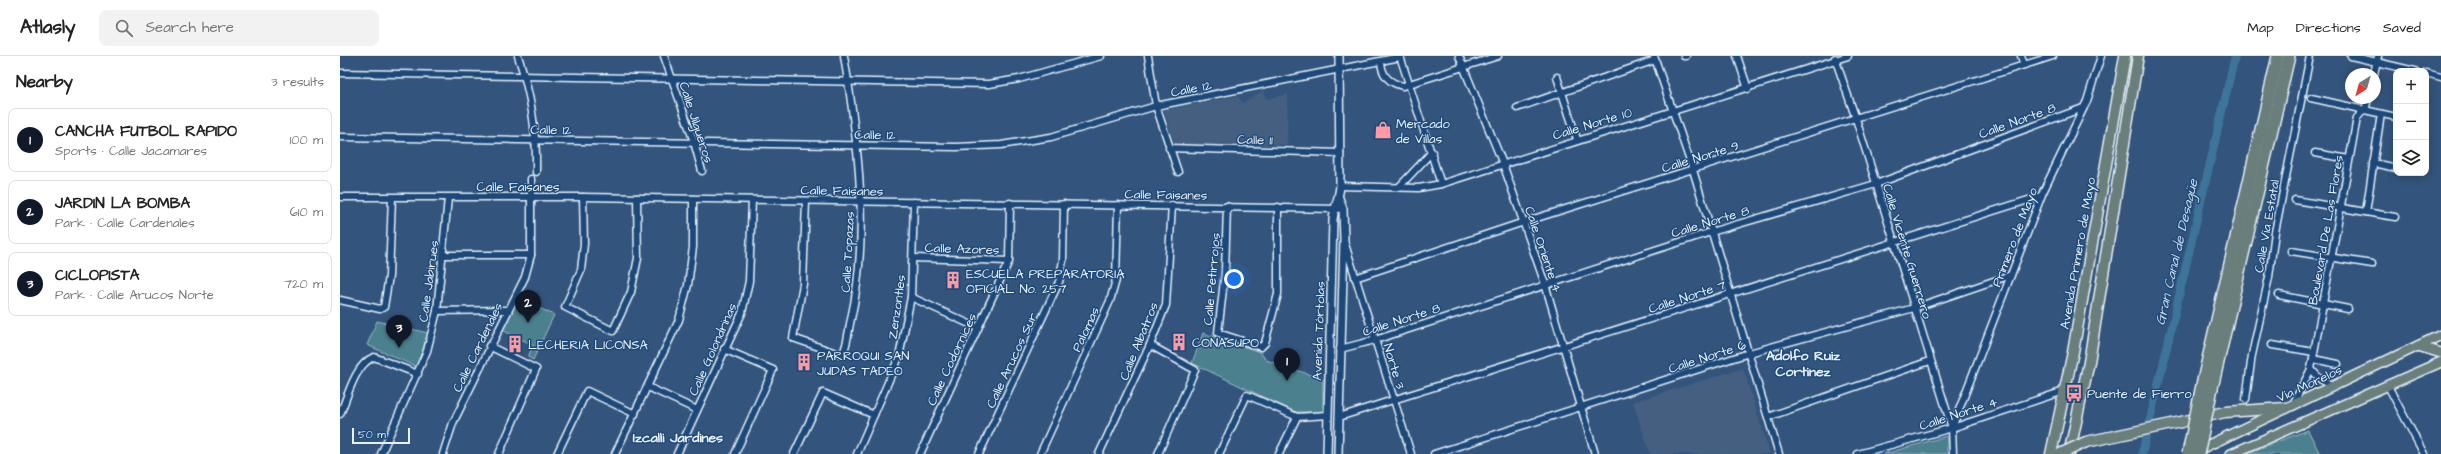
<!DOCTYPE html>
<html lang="en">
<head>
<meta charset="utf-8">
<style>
  body { margin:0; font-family:"Architects Daughter",sans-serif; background:#f2f2f2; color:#222 }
  .controls { position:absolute; right:12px; top:12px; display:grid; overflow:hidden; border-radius:8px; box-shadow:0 2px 10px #0003 }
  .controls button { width:36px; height:36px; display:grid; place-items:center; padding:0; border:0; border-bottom:1px solid #e0e0e0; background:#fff; color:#222; font:20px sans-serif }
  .compass { position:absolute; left:2005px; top:12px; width:36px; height:36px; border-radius:50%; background:#fff; box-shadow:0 2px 10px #0003; rotate:217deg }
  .scale { position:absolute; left:12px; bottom:10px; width:58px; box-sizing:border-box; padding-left:4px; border:2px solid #e8f1f8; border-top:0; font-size:11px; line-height:14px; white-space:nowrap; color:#e8f1f8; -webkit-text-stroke:3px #1f4a7a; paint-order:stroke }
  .you { position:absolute; left:894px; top:223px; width:14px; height:14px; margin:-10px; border:3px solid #fff; border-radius:50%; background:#1a73e8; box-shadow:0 0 0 6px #1a73e833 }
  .badge { display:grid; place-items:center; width:26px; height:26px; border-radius:50%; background:#111827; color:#fff; font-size:13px; font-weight:700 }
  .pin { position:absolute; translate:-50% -33px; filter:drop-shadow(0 1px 2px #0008) }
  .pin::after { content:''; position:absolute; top:21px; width:14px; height:12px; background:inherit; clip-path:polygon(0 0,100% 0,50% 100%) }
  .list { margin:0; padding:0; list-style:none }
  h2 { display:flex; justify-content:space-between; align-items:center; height:52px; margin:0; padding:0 16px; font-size:17px }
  h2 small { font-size:13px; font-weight:400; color:#767676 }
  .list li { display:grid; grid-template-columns:26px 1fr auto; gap:12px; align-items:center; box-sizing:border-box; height:64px; margin:0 8px 8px; padding:0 8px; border:1px solid #e0e0e0; border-radius:8px }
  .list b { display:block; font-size:15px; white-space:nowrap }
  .list p { margin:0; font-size:13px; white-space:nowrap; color:#767676 }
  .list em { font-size:13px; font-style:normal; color:#767676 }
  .icon { flex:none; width:22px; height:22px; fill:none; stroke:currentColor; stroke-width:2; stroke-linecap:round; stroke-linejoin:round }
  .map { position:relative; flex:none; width:2101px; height:398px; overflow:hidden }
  header { display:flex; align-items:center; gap:24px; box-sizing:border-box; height:56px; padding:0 20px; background:#fff; border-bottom:1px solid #e0e0e0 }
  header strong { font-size:19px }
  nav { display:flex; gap:22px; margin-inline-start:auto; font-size:14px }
  .search { width:280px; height:36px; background:#f2f2f2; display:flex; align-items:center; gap:10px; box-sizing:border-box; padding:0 14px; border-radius:8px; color:#767676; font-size:15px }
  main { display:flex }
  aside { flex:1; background:#fff }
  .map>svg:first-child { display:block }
  .built { fill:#445e80 }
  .green { fill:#4c818f; stroke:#9ab9c4 }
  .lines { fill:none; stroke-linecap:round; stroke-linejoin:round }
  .canal { stroke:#3e759a; stroke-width:8 }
  .minor-casing { stroke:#e8f1f8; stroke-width:9 }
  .tertiary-casing { stroke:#e8f1f8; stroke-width:10 }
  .primary-casing { stroke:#e8f1f8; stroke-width:12 }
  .trunk-casing { stroke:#e8f1f8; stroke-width:13 }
  .motorway-casing { stroke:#e8f1f8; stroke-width:14 }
  .minor { stroke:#1f4a7a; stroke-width:6 }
  .tertiary { stroke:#1f4a7a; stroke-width:7 }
  .primary { stroke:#6a7f7c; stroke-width:9 }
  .trunk { stroke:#6a7f7c; stroke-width:10 }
  .motorway { stroke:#6a7f7c; stroke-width:11 }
  .trunk-bridge-casing { stroke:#e8f1f8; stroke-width:13; stroke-linecap:butt }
  .motorway-bridge-casing { stroke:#e8f1f8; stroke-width:14; stroke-linecap:butt }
  .trunk-bridge { stroke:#6a7f7c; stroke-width:10 }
  .motorway-bridge { stroke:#6a7f7c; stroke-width:11 }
  .labels { text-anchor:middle; stroke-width:3; stroke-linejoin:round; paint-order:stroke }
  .street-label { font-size:13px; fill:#e8f1f8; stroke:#1f4a7a }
  .poi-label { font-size:13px; fill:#e8f1f8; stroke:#1f4a7a; text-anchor:start }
  .water-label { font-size:14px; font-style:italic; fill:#cedeea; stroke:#1f4a7a }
  .neighbourhood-label { font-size:14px; font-weight:bold; fill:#e8f1f8; stroke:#1f4a7a }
</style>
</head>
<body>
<header>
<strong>Atlasly</strong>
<div class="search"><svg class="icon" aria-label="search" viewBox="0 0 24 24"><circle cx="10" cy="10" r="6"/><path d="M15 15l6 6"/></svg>Search here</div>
<nav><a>Map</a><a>Directions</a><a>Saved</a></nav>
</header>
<main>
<aside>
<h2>Nearby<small>3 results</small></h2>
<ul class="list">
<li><span class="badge">1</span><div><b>CANCHA FUTBOL RAPIDO</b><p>Sports · Calle Jacamares</p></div><em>100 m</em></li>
<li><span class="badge">2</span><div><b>JARDIN LA BOMBA</b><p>Park · Calle Cardenales</p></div><em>610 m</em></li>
<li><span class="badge">3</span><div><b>CICLOPISTA</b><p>Park · Calle Arucos Norte</p></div><em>720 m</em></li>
</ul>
</aside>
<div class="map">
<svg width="2101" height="398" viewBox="0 0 2101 398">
  <rect width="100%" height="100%" fill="#33547c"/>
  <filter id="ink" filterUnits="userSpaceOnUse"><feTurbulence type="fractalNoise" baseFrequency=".025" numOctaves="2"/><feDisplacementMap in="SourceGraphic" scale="8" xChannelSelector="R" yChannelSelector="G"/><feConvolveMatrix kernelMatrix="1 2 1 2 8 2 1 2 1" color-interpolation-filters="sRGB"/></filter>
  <g filter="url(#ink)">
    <!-- built -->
    <g class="built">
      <path d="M924,34L926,43L948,38L947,89L834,88L824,54L898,40L903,47Z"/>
      <path d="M1403,312L1430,398H1310L1293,346Z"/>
    </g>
    <!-- green -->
    <g class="green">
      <path d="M178,242L214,259L193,304L188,301L193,289L162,274Z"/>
      <path d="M37,265L88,277L77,311L27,289Z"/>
      <path d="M863,277L920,296L926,304L983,323V356H955L852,307Z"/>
      <path d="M1968,374L1980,398H1905Z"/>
      <path d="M1607,380V398H1544Z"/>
    </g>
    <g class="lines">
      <!-- canal -->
      <path class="canal" d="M1802,398L1895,0"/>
      <!-- minor casing -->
      <g class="minor-casing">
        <g id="minor">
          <path d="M178,0C191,38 197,77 196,116"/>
          <path d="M324,0L354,86L362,115"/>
          <path d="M808,0L816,50L838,116"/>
          <path d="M1060,0L1101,128"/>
          <path d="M1119,0L1163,108L1205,228L1255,398"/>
          <path d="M1314,0L1353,114L1439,398"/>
          <path d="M1344,0H1346"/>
          <path d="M1397,0L1408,33"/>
          <path d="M1681,0L1684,9"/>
          <path d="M2011,0L2075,15"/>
          <path d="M1495,2L1516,63L1612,372L1613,398"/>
          <path d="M1041,6C1042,20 1049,27 1063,30L1158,0"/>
          <path d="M0,17L649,28L679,23L761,0"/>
          <path d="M2086,17L2101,21"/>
          <path d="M2034,18L2038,0"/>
          <path d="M1217,21L1237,83"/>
          <path d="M1971,42L2056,61"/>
          <path d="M1177,52L1315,4"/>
          <path d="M0,81L616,91L661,89L711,81L816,50L1060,1"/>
          <path d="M829,92L1000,97"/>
          <path d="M1975,97L2009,103"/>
          <path d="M2033,107L2056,112"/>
          <path d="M1000,130L1079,132L1101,128L1508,0"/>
          <path d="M1059,131L1092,96"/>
          <path d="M0,141H243L998,153"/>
          <path d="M243,141L244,188L241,214L225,251L273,275L291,236L298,202L297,142"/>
          <path d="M1955,144L2055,161"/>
          <path d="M466,145L463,228L453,282L502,299C508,289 508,275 511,263C530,178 518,85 504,0"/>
          <path d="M887,150L885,216L878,277L921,291L925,287L938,238V151"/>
          <path d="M2026,156L2041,58"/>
          <path d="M1005,188L1071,398"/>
          <path d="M1951,195L2032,208"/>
          <path d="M104,199H191"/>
          <path d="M573,202L669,205"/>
          <path d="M1015,222L1184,166L1713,0"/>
          <path d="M1939,239L2008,253"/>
          <path d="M571,241L638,272"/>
          <path d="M0,244L40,253L44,251L49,220L52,142"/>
          <path d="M97,255L167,254"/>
          <path d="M810,289L855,314L818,398"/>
          <path d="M1932,289L1974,296"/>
          <path d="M149,290L196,313L159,398"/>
          <path d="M384,293L433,314L395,398"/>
          <path d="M1000,293L1035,284L1371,176L1536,128L1743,52"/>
          <path d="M1973,303L1998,308"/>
          <path d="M1971,313L1980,323L1992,331"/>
          <path d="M2048,330L2084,398"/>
          <path d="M308,331L357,354"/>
          <path d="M1906,343L1912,299L1929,221L1935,176L1970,0"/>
          <path d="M1952,350L1971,313L2017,62L2026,51L2028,42"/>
          <path d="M0,358C8,340 15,308 34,301L78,318"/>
          <path d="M999,361L1701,140"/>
          <path d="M1428,361L1590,305"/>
          <path d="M1612,372L1703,136L1747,45L1761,0"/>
          <path d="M41,398L87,295L97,255L108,142"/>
          <path d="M103,398L113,367L185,221L191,199V123"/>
          <path d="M217,398L247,335L295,358"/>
          <path d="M275,398L339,264L348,229L353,191V143"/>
          <path d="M337,398L402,257L409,225L412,144"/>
          <path d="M454,398L483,337L534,359"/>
          <path d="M517,398L559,301L571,241L574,146"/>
          <path d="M580,398L669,205L670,147"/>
          <path d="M639,398L719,226L723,204L724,148"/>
          <path d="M700,398L770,245L776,224L778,149"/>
          <path d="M759,398L810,289L826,249L832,149"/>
          <path d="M879,398L907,339L957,361L988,359"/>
          <path d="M939,398L957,361"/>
          <path d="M1094,398L1409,297L1574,252L1671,219"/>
          <path d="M1518,398L1612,372L1724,335"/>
        </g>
      </g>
      <!-- tertiary casing -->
      <g class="tertiary-casing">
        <g id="tertiary">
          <path d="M987,398L993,164C994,152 999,142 1000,130L999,0"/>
          <path d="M998,398L1004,184L1003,153L999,142"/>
        </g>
      </g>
      <!-- primary casing -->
      <g class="primary-casing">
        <g id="primary">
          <path d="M2078,290L2101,297"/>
          <path d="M1856,395L2101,279"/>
          <path d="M1891,398L2101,306"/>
        </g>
      </g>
      <!-- trunk casing -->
      <g class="trunk-casing">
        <g id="trunk">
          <path d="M1841,366L1885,356L1946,352"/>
          <path d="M1711,398L1733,296L1785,0"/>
          <path d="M1729,398L1749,306L1798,0"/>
        </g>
      </g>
      <!-- motorway casing -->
      <g class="motorway-casing">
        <g id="motorway">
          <path d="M1862,329L1938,0"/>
          <path d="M1872,332L1949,0"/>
        </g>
      </g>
      <!-- minor -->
      <use href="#minor" class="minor"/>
      <!-- tertiary -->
      <use href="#tertiary" class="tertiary"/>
      <!-- primary -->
      <use href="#primary" class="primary"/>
      <!-- trunk -->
      <use href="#trunk" class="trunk"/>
      <!-- motorway -->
      <use href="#motorway" class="motorway"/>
      <!-- trunk-bridge casing -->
      <g class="trunk-bridge-casing">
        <path id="trunk-bridge" d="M1720,398L1746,386L1841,366"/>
      </g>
      <!-- motorway-bridge casing -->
      <g class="motorway-bridge-casing">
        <g id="motorway-bridge">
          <path d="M1848,398L1862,329"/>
          <path d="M1858,398L1872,332"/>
        </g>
      </g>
      <!-- trunk-bridge -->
      <use href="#trunk-bridge" class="trunk-bridge"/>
      <!-- motorway-bridge -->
      <use href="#motorway-bridge" class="motorway-bridge"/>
    </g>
  </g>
  <!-- icons -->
  <defs>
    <g id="shop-bare" transform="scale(1.38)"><path d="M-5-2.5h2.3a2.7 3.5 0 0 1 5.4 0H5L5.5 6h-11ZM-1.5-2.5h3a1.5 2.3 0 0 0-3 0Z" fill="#ff9aa2" stroke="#1f4a7a" stroke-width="2.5" paint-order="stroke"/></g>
    <g id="building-bare" transform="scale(1.38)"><path d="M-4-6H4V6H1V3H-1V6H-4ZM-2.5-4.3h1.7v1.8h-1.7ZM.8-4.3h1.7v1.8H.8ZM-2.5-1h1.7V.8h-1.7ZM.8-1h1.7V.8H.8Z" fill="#ff9aa2" stroke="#1f4a7a" stroke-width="2.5" paint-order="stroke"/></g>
    <g id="bus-bare" transform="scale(1.38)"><path d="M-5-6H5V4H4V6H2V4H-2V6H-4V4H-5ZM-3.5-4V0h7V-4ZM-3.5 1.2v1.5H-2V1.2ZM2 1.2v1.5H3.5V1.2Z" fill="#ff9aa2" stroke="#1f4a7a" stroke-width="2.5" paint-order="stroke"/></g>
  </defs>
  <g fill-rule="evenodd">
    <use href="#shop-bare" x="1043" y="74"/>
    <use href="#building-bare" x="613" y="224"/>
    <use href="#building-bare" x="839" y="286"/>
    <use href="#building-bare" x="175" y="288"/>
    <use href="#building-bare" x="464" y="306"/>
    <use href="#bus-bare" x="1734" y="337"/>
  </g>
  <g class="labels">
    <!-- street labels -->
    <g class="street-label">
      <text transform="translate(851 32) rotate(-11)" y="5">Calle 12</text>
      <text transform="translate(1677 64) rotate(-20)" y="5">Calle Norte 8</text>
      <text transform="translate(357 66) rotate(72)" y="5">Calle Jilgueros</text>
      <text transform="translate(1252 67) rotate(-17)" y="5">Calle Norte 10</text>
      <text transform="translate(211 73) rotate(1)" y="5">Calle 12</text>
      <text transform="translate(535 78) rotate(1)" y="5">Calle 12</text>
      <text transform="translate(915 83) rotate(2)" y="5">Calle 11</text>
      <text transform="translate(1360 100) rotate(-17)" y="5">Calle Norte 9</text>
      <text x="178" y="135">Calle Faisanes</text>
      <text transform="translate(502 134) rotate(1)" y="5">Calle Faisanes</text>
      <text transform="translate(826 138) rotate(1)" y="5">Calle Faisanes</text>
      <text transform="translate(1370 165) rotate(-17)" y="5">Calle Norte 8</text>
      <text transform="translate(1926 170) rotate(-80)" y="5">Calle Vía Estatal</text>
      <text transform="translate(1985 174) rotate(-80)" y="5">Boulevard De Las Flores</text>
      <text transform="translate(1674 181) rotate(-69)" y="5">Primero de Mayo</text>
      <text transform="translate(622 192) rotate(2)" y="5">Calle Azores</text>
      <text transform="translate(1204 193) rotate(71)" y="5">Calle Oriente 4</text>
      <text transform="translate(1568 195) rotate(73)" y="5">Calle Vicente Guerrero</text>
      <text transform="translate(507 196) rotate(-87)" y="5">Calle Topazas</text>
      <text transform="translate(1737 197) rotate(-80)" y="5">Avenida Primero de Mayo</text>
      <text transform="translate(871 223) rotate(-85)" y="5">Calle Petirrojos</text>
      <text transform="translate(88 225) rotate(-82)" y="5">Calle Jabirues</text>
      <text transform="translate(1347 240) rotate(-18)" y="5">Calle Norte 7</text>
      <text transform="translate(556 251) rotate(-82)" y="5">Zenzontles</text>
      <text transform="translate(1061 263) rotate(-18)" y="5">Calle Norte 8</text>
      <text transform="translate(745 273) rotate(-65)" y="5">Palomas</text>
      <text transform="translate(978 275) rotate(-88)" y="5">Avenida Tórtolas</text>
      <text transform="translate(798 285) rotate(-68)" y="5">Calle Albatros</text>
      <text transform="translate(137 291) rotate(-64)" y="5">Calle Cardenales</text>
      <text transform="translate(372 293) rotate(-66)" y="5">Calle Golondrinas</text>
      <text transform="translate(1367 300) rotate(-18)" y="5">Calle Norte 6</text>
      <text transform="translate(611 303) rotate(-65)" y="5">Calle Codornices</text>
      <text transform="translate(671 304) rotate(-65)" y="5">Calle Arucos Sur</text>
      <text transform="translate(1055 310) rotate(73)" y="5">Norte 3</text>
      <text transform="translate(1969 327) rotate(-25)" y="5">Vía Morelos</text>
      <text transform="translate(1618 357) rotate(-18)" y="5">Calle Norte 4</text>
    </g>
    <!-- poi labels -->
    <g class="poi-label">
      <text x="1056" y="72">Mercado<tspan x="1056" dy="15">de Villas</tspan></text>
      <text x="626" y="222">ESCUELA PREPARATORIA<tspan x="626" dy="15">OFICIAL No. 257</tspan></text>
      <text x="852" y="291">CONASUPO</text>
      <text x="188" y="293">LECHERIA LICONSA</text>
      <text x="477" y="304">PARROQUI SAN<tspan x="477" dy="15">JUDAS TADEO</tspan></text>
      <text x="1747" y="342">Puente de Fierro</text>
    </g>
    <!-- water labels -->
    <g class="water-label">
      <text transform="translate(1836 196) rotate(-77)" y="5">Gran Canal de Desagüe</text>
    </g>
    <!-- neighbourhood labels -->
    <g class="neighbourhood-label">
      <text x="1463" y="304">Adolfo Ruiz<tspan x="1463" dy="16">Cortinez</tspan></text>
      <text x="338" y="386">Izcalli Jardines</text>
    </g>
  </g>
</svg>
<div class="controls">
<button>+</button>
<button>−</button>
<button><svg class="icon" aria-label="layers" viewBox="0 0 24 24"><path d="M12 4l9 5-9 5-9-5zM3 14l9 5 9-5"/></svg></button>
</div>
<svg class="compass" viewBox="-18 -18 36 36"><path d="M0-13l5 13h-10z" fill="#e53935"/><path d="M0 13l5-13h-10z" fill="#767676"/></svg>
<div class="scale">50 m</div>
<div class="you"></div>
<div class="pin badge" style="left:947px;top:325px">1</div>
<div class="pin badge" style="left:188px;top:267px">2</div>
<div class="pin badge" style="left:59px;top:292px">3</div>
</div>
</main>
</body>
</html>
